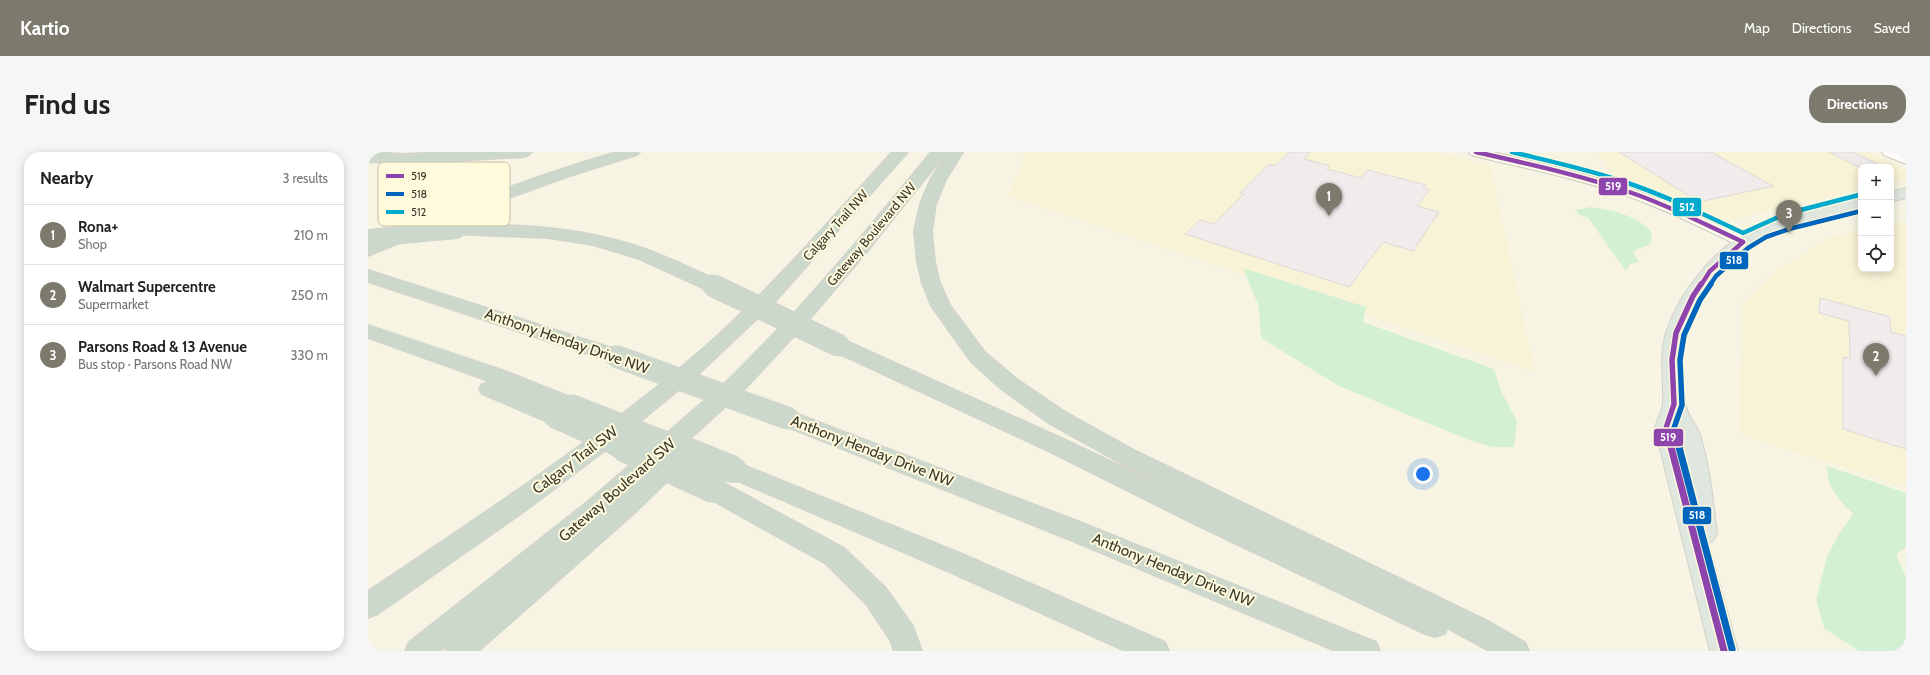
<!DOCTYPE html>
<html lang="en">
<head>
<meta charset="utf-8">
<style>
  body { margin:0; font-family:Cabin,sans-serif; background:#f6f6f6; color:#222 }
  .controls { position:absolute; right:12px; top:12px; display:grid; overflow:hidden; border-radius:8px; box-shadow:0 2px 10px #0003 }
  .controls button { width:36px; height:36px; display:grid; place-items:center; padding:0; border:0; border-bottom:1px solid #e0e0e0; background:#fff; color:#222; font:20px sans-serif }
  .you { position:absolute; left:1055px; top:322px; width:14px; height:14px; margin:-10px; border:3px solid #fff; border-radius:50%; background:#1a73e8; box-shadow:0 0 0 6px #1a73e833 }
  .badge { display:grid; place-items:center; width:26px; height:26px; border-radius:50%; background:#7c7a6c; color:#fff; font-size:13px; font-weight:700 }
  .pin { position:absolute; translate:-50% -33px; filter:drop-shadow(0 1px 2px #0008) }
  .pin::after { content:''; position:absolute; top:21px; width:14px; height:12px; background:inherit; clip-path:polygon(0 0,100% 0,50% 100%) }
  .list { margin:0; padding:0; list-style:none }
  h2 { display:flex; justify-content:space-between; align-items:center; height:52px; margin:0; padding:0 16px; font-size:17px }
  h2 small { font-size:13px; font-weight:400; color:#767676 }
  .list li { display:grid; grid-template-columns:26px 1fr auto; gap:12px; align-items:center; box-sizing:border-box; height:60px; padding:0 16px; border-top:1px solid #e0e0e0 }
  .list b { display:block; font-size:15px; white-space:nowrap }
  .list p { margin:0; font-size:13px; white-space:nowrap; color:#767676 }
  .list em { font-size:13px; font-style:normal; color:#767676 }
  .icon { flex:none; width:22px; height:22px; fill:none; stroke:currentColor; stroke-width:2; stroke-linecap:round; stroke-linejoin:round }
  .map { position:relative; flex:none; width:1538px; height:499px; overflow:hidden; border-radius:16px }
  header { display:flex; align-items:center; gap:24px; box-sizing:border-box; height:56px; padding:0 20px; background:#7c7a6c; color:#fff }
  header strong { font-size:19px }
  nav { display:flex; gap:22px; margin-inline-start:auto; font-size:14px }
  .intro { display:flex; align-items:center; justify-content:space-between; box-sizing:border-box; height:96px; padding:0 24px }
  h1 { margin:0; font-size:28px }
  .button { padding:10px 18px; border-radius:16px; background:#7c7a6c; color:#fff; font-size:14px; font-weight:700 }
  main { display:flex; gap:24px; padding:0 24px }
  aside { flex:1; background:#fff; border-radius:16px; box-shadow:0 2px 10px #0003 }
  .map>svg:first-child { display:block }
  .built { fill:#f8f2d7 }
  .green { fill:#d4f0d4 }
  .building { fill:#f0eceb; stroke:#ddd9d7 }
  .lines { fill:none; stroke-linecap:round; stroke-linejoin:round }
  .minor-casing { stroke:#ccc9bc; stroke-width:2 }
  .major-casing { stroke:#d4d3cb; stroke-width:2 }
  .highway-casing { stroke:#d4d3cb; stroke-width:2 }
  .minor { fill:#fefdfb; fill-rule:evenodd }
  .major { fill:#dfe7df; fill-rule:evenodd }
  .highway { fill:#ccd8cc; fill-rule:evenodd }
  .highway-bridge-far2-casing { stroke:#d4d3cb; stroke-width:18; stroke-linecap:butt }
  .highway-bridge-far1-casing { stroke:#d4d3cb; stroke-width:23; stroke-linecap:butt }
  .highway-bridge-casing { stroke:#d4d3cb; stroke-width:28; stroke-linecap:butt }
  .highway-bridge-far2 { stroke:#ccd8cc; stroke-width:17 }
  .highway-bridge-far1 { stroke:#ccd8cc; stroke-width:21 }
  .highway-bridge { stroke:#ccd8cc; stroke-width:26 }
  .bus-1-far2-casing { stroke:#fffadc; stroke-width:7 }
  .bus-1-far1-casing { stroke:#fffadc; stroke-width:8 }
  .bus-1-casing { stroke:#fffadc; stroke-width:10 }
  .bus-2-far2-casing { stroke:#fffadc; stroke-width:7 }
  .bus-2-far1-casing { stroke:#fffadc; stroke-width:8 }
  .bus-2-casing { stroke:#fffadc; stroke-width:10 }
  .bus-3-casing { stroke:#fffadc; stroke-width:7 }
  .bus-1-far2 { stroke:#8e44ad; stroke-width:4.5 }
  .bus-1-far1 { stroke:#8e44ad; stroke-width:5.5 }
  .bus-1 { stroke:#8e44ad; stroke-width:7 }
  .bus-2-far2 { stroke:#0065bd; stroke-width:4.5 }
  .bus-2-far1 { stroke:#0065bd; stroke-width:5.5 }
  .bus-2 { stroke:#0065bd; stroke-width:7 }
  .bus-3 { stroke:#00a9ce; stroke-width:4.5 }
  .labels { text-anchor:middle; stroke-width:4; stroke-linejoin:round; paint-order:stroke }
  .far-street-label { font-size:13px; fill:#3a382c; stroke:#fffadc }
  .street-label { font-size:15px; fill:#3a382c; stroke:#fffadc }
  .key { fill:#fffadc; stroke:#c4c0a7; stroke-width:1 }
  .key-label { font-size:11px; fill:#3a382c }
  .line-badge { stroke:#fffadc; stroke-width:1.5 }
  .badge-label { font-size:11px; text-anchor:middle; font-weight:bold; fill:#fff }
</style>
</head>
<body>
<header>
<strong>Kartio</strong>
<nav><a>Map</a><a>Directions</a><a>Saved</a></nav>
</header>
<div class="intro"><h1>Find us</h1><a class="button">Directions</a></div>
<main>
<aside>
<h2>Nearby<small>3 results</small></h2>
<ul class="list">
<li><span class="badge">1</span><div><b>Rona+</b><p>Shop</p></div><em>210 m</em></li>
<li><span class="badge">2</span><div><b>Walmart Supercentre</b><p>Supermarket</p></div><em>250 m</em></li>
<li><span class="badge">3</span><div><b>Parsons Road &amp; 13 Avenue</b><p>Bus stop · Parsons Road NW</p></div><em>330 m</em></li>
</ul>
</aside>
<div class="map">
<svg width="1538" height="499" viewBox="0 0 1538 499">
  <rect width="100%" height="100%" fill="#f7f4e4"/>
  <!-- built -->
  <g class="built">
    <path d="M658,0H1067L1122,13L1167,220L640,44Z"/>
    <path d="M1231,0H1502L1538,18V29L1523,32V15H1493V37L1358,69L1240,18Z"/>
    <path d="M1538,68V336L1372,282L1374,152L1406,120L1460,86L1493,79V117H1523V72Z"/>
  </g>
  <!-- green -->
  <g class="green">
    <path d="M1223,55C1246,59 1266,62 1283,79L1284,87L1281,93L1265,99L1270,110L1262,112L1258,119L1220,66L1212,63L1207,58Z"/>
    <path d="M875,116L998,155L995,170L1126,217L1134,241L1149,269L1146,295H1124L1098,287L971,234L893,186L891,155Z"/>
    <path d="M1459,314L1538,341V395L1528,402L1538,425V499H1491L1456,476L1448,448L1459,404L1471,382L1485,362C1472,348 1458,336 1459,314Z"/>
  </g>
  <!-- building -->
  <g class="building">
    <path d="M921,0H942L936,7L962,14L959,17L993,26L999,18L1058,33L1055,36L1061,38L1049,54L1071,60L1045,99L1015,90L981,135L817,82L832,68L846,72L876,42L872,41L901,12L907,14Z"/>
    <path d="M1251,0H1343L1405,34L1331,50Z"/>
    <path d="M1461,0H1485L1516,15H1491Z"/>
    <path d="M1452,146L1522,165L1523,180L1538,184V297L1475,277V205L1482,206L1481,169L1451,161Z"/>
  </g>
  <g class="lines">
    <!-- minor casing -->
    <g class="minor-casing">
      <g id="minor">
        <path d="M1101,0H1125L1201,18L1254,33L1302,51L1380,87L1383,90L1380,93H1370C1333,76 1297,57 1259,44C1208,26 1155,16 1103,3Z"/>
        <path d="M1514,0H1532L1538,3V12L1516,3Z"/>
      </g>
    </g>
    <!-- major casing -->
    <g class="major-casing">
      <g id="major">
        <path d="M1538,36V46L1523,50V40Z"/>
        <path d="M1493,46V56C1463,63 1431,69 1402,81C1364,98 1330,141 1318,181C1312,202 1314,229 1317,250C1318,262 1328,272 1332,283C1342,315 1345,349 1349,382L1345,389L1340,391L1370,499H1342L1287,276C1289,268 1295,258 1295,250C1296,227 1291,204 1298,181C1312,138 1348,95 1388,75C1418,59 1460,54 1493,46Z"/>
      </g>
    </g>
    <!-- highway casing -->
    <g class="highway-casing">
      <g id="highway">
        <path d="M0,0L36,2L78,0H164L161,3L156,5L36,12L0,10Z"/>
        <path d="M248,0H272L269,3L202,24L136,48L0,104V92C81,56 163,25 248,0Z"/>
        <path d="M524,0H540L407,150L334,219L234,301L160,357L10,462L0,466V439C109,366 218,294 319,210C394,147 458,72 524,0Z"/>
        <path d="M563,0H579L503,95L442,167L377,237L311,297L318,299L322,305L318,311L269,359L111,499H77L79,493L72,499H37L41,490L220,349L361,227L428,159L491,87Z"/>
        <path d="M579,0H595L578,28L568,52L564,79L567,110L572,131L582,153L617,200L649,227L696,259L768,299L1120,469L1157,490L1161,499H1121L1079,476L1077,482L1067,485L1057,482L826,372L680,299L465,199L462,194L465,189L472,188L479,189L696,287L854,362L752,311L680,271L633,237L603,210L563,154L554,131L549,110L546,79L552,52L562,28Z"/>
        <path d="M89,73C144,72 199,74 252,89C286,98 319,114 351,129L353,133L351,137L344,139L337,137L271,107L225,93L180,86L83,82L80,78L83,74Z"/>
        <path d="M0,118L254,199L257,204L254,209L247,211L240,209L0,130Z"/>
        <path d="M0,173L137,219L210,248L213,253L210,258L202,261L154,242L193,259L196,264L193,269L185,272L177,269L114,242L111,237L114,232L122,230L126,231L0,186Z"/>
        <path d="M422,259L720,373L1008,490L1012,499H967L702,388L414,273L411,267L414,261Z"/>
        <path d="M366,309L597,403L797,490L801,499H757L579,419L358,324L354,318L358,312Z"/>
        <path d="M347,329L356,331L476,396L518,436L545,474L554,499H526L522,488L498,452L458,412L338,345L335,338L338,331Z"/>
      </g>
    </g>
    <!-- minor -->
    <use href="#minor" class="minor"/>
    <!-- major -->
    <use href="#major" class="major"/>
    <!-- highway -->
    <use href="#highway" class="highway"/>
    <!-- highway-bridge-far2 casing -->
    <g class="highway-bridge-far2-casing">
      <path id="highway-bridge-far2" d="M0,86L89,78"/>
    </g>
    <!-- highway-bridge-far1 casing -->
    <g class="highway-bridge-far1-casing">
      <g id="highway-bridge-far1">
        <path d="M344,133L472,194"/>
        <path d="M247,204L422,267"/>
        <path d="M202,253L311,296"/>
        <path d="M185,264L256,296"/>
      </g>
    </g>
    <!-- highway-bridge casing -->
    <g class="highway-bridge-casing">
      <g id="highway-bridge">
        <path d="M254,295L347,338"/>
        <path d="M309,295L366,318"/>
      </g>
    </g>
    <!-- highway-bridge-far2 -->
    <use href="#highway-bridge-far2" class="highway-bridge-far2"/>
    <!-- highway-bridge-far1 -->
    <use href="#highway-bridge-far1" class="highway-bridge-far1"/>
    <!-- highway-bridge -->
    <use href="#highway-bridge" class="highway-bridge"/>
    <!-- bus-1-far2 casing -->
    <g class="bus-1-far2-casing">
      <g id="bus-1-far2">
        <path d="M1108,0C1160,12 1213,23 1264,41C1302,54 1338,73 1375,90"/>
        <path d="M1333,133L1342,119L1375,90"/>
      </g>
    </g>
    <!-- bus-1-far1 casing -->
    <g class="bus-1-far1-casing">
      <path id="bus-1-far1" d="M1303,296L1298,276L1306,252L1304,208L1308,181L1325,144L1333,132"/>
    </g>
    <!-- bus-1 casing -->
    <g class="bus-1-casing">
      <path id="bus-1" d="M1303,295L1356,499"/>
    </g>
    <!-- bus-2-far2 casing -->
    <g class="bus-2-far2-casing">
      <path id="bus-2-far2" d="M1342,133L1348,124L1380,96L1398,85L1421,77L1493,59"/>
    </g>
    <!-- bus-2-far1 casing -->
    <g class="bus-2-far1-casing">
      <path id="bus-2-far1" d="M1311,296L1306,276L1314,253L1312,208L1316,183L1332,148L1343,132"/>
    </g>
    <!-- bus-2 casing -->
    <g class="bus-2-casing">
      <path id="bus-2" d="M1311,295L1364,497"/>
    </g>
    <!-- bus-3 casing -->
    <g class="bus-3-casing">
      <path id="bus-3" d="M1144,0C1181,9 1218,17 1254,29C1296,43 1335,62 1375,81L1417,62L1491,43"/>
    </g>
    <!-- bus-1-far2 -->
    <use href="#bus-1-far2" class="bus-1-far2"/>
    <!-- bus-1-far1 -->
    <use href="#bus-1-far1" class="bus-1-far1"/>
    <!-- bus-1 -->
    <use href="#bus-1" class="bus-1"/>
    <!-- bus-2-far2 -->
    <use href="#bus-2-far2" class="bus-2-far2"/>
    <!-- bus-2-far1 -->
    <use href="#bus-2-far1" class="bus-2-far1"/>
    <!-- bus-2 -->
    <use href="#bus-2" class="bus-2"/>
    <!-- bus-3 -->
    <use href="#bus-3" class="bus-3"/>
  </g>
  <g class="labels">
    <!-- far-street labels -->
    <g class="far-street-label">
      <text transform="translate(467 73) rotate(-48)" y="5">Calgary Trail NW</text>
      <text transform="translate(503 82) rotate(-50)" y="5">Gateway Boulevard NW</text>
    </g>
    <!-- street labels -->
    <g class="street-label">
      <text transform="translate(199 189) rotate(19)" y="5">Anthony Henday Drive NW</text>
      <text transform="translate(504 299) rotate(21)" y="5">Anthony Henday Drive NW</text>
      <text transform="translate(207 308) rotate(-37)" y="5">Calgary Trail SW</text>
      <text transform="translate(249 338) rotate(-41)" y="5">Gateway Boulevard SW</text>
      <text transform="translate(805 418) rotate(22)" y="5">Anthony Henday Drive NW</text>
    </g>
  </g>
  <!-- legend -->
  <rect x="10" y="10" width="132" height="64" rx="6" class="key"/>
  <rect x="18" y="22" width="18" height="4" fill="#8e44ad"/>
  <rect x="18" y="40" width="18" height="4" fill="#0065bd"/>
  <rect x="18" y="58" width="18" height="4" fill="#00a9ce"/>
  <g class="key-label">
    <text x="43" y="28">519</text>
    <text x="43" y="46">518</text>
    <text x="43" y="64">512</text>
  </g>
  <g class="line-badge">
    <rect x="1230" y="25" width="30" height="19" rx="4" fill="#8e44ad"/>
    <rect x="1304" y="45" width="30" height="20" rx="4" fill="#00a9ce"/>
    <rect x="1351" y="99" width="30" height="19" rx="4" fill="#0065bd"/>
    <rect x="1285" y="276" width="31" height="19" rx="4" fill="#8e44ad"/>
    <rect x="1314" y="354" width="30" height="19" rx="4" fill="#0065bd"/>
  </g>
  <g class="badge-label">
    <text x="1245" y="38">519</text>
    <text x="1319" y="59">512</text>
    <text x="1366" y="112">518</text>
    <text x="1300" y="289">519</text>
    <text x="1329" y="367">518</text>
  </g>
</svg>
<div class="controls">
<button>+</button>
<button>−</button>
<button><svg class="icon" aria-label="locate" viewBox="0 0 24 24"><circle cx="12" cy="12" r="6"/><path d="M12 2v4M12 18v4M2 12h4M18 12h4"/></svg></button>
</div>
<div class="you"></div>
<div class="pin badge" style="left:961px;top:64px">1</div>
<div class="pin badge" style="left:1508px;top:224px">2</div>
<div class="pin badge" style="left:1421px;top:81px">3</div>
</div>
</main>
</body>
</html>
